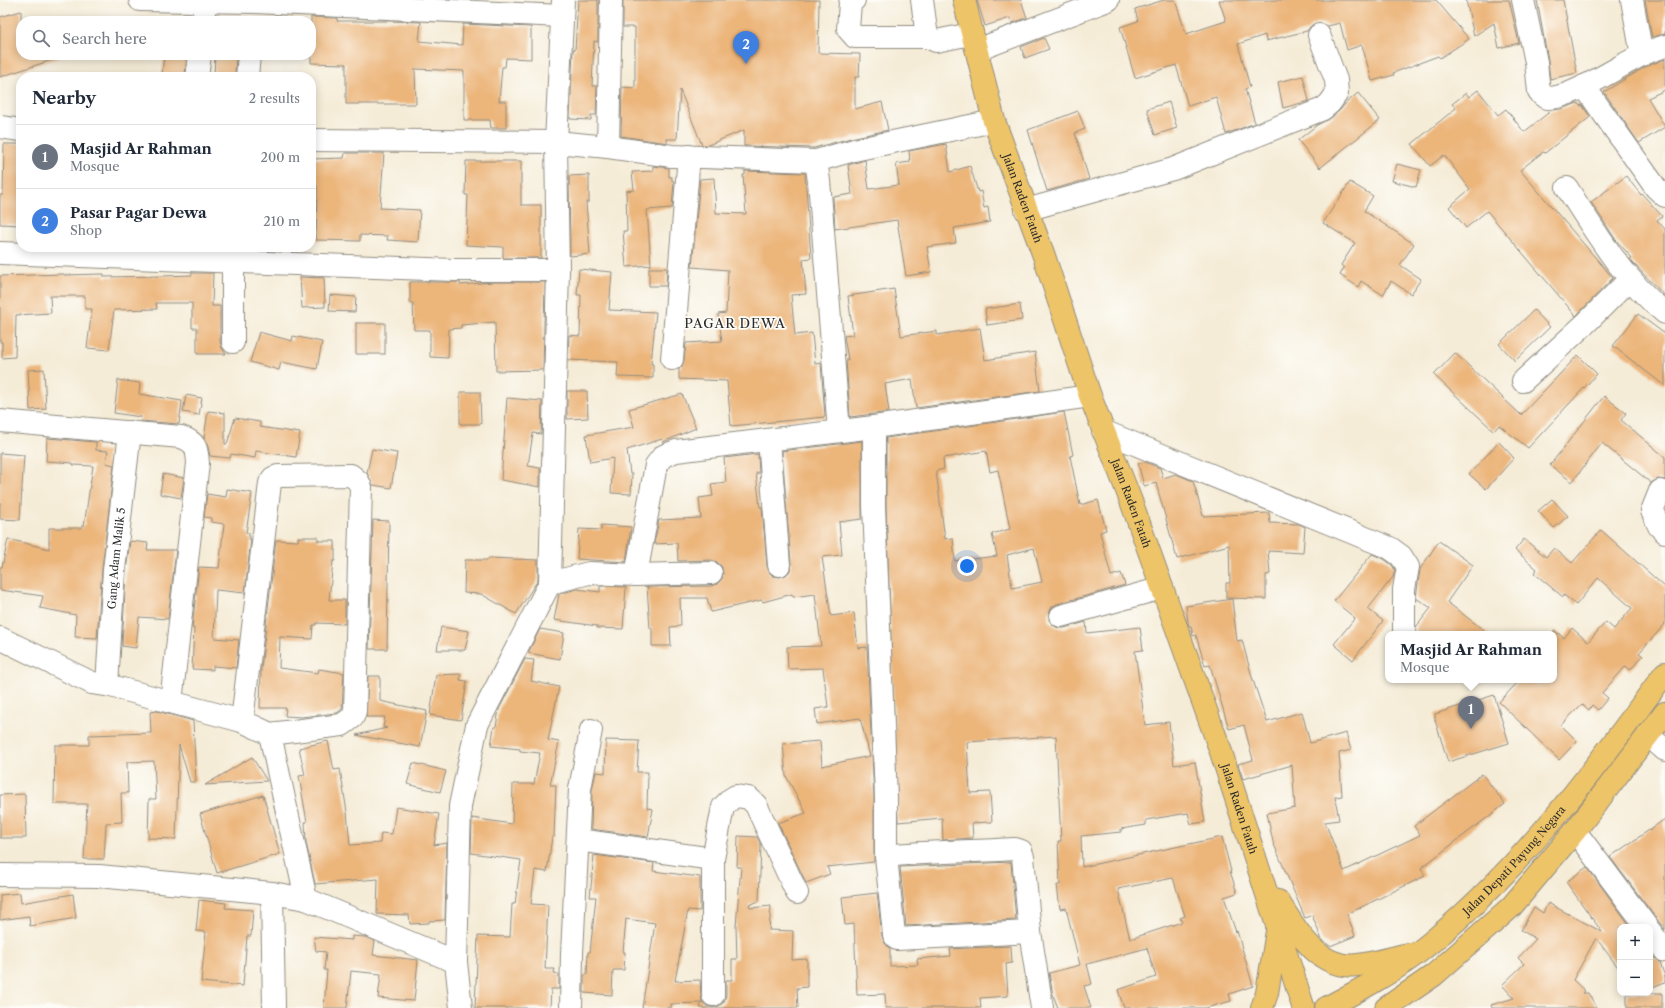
<!DOCTYPE html>
<html lang="en">
<head>
<meta charset="utf-8">
<style>
  body { margin:0; font-family:"Libre Caslon Text",serif; background:#f2f2f3; color:#1f2937 }
  .controls { position:absolute; right:12px; bottom:12px; display:grid; overflow:hidden; border-radius:8px; box-shadow:0 2px 10px #0003 }
  .controls button { width:36px; height:36px; display:grid; place-items:center; padding:0; border:0; border-bottom:1px solid #e0e1e3; background:#fff; color:#1f2937; font:20px sans-serif }
  .you { position:absolute; left:967px; top:566px; width:14px; height:14px; margin:-10px; border:3px solid #fff; border-radius:50%; background:#1a73e8; box-shadow:0 0 0 6px #1a73e833 }
  .badge { display:grid; place-items:center; width:26px; height:26px; border-radius:50%; background:#c8321e; color:#fff; font-size:13px; font-weight:700 }
  .pin { position:absolute; translate:-50% -33px; filter:drop-shadow(0 1px 2px #0008) }
  .pin::after { content:''; position:absolute; top:21px; width:14px; height:12px; background:inherit; clip-path:polygon(0 0,100% 0,50% 100%) }
  .popup { position:absolute; left:1385px; top:631px; width:172px; height:52px; box-sizing:border-box; display:grid; place-content:center; border-radius:8px; background:#fff; filter:drop-shadow(0 1px 3px #0005); font-size:13px; white-space:nowrap; color:#747a83 }
  .popup b { font-size:15px; color:#1f2937 }
  .popup::after { content:''; position:absolute; left:50%; top:100%; margin-left:-8px; border:8px solid transparent; border-top-color:#fff }
  .list { margin:0; padding:0; list-style:none }
  h2 { display:flex; justify-content:space-between; align-items:center; height:52px; margin:0; padding:0 16px; font-size:17px }
  h2 small { font-size:13px; font-weight:400; color:#747a83 }
  .list li { display:grid; grid-template-columns:26px 1fr auto; gap:12px; align-items:center; box-sizing:border-box; height:64px; padding:0 16px; border-top:1px solid #e0e1e3 }
  .list b { display:block; font-size:15px; white-space:nowrap }
  .list p { margin:0; font-size:13px; white-space:nowrap; color:#747a83 }
  .list em { font-size:13px; font-style:normal; color:#747a83 }
  .icon { flex:none; width:22px; height:22px; fill:none; stroke:currentColor; stroke-width:2; stroke-linecap:round; stroke-linejoin:round }
  .map { position:relative; flex:none; width:1665px; height:1008px; overflow:hidden }
  .search { position:absolute; background:#fff; box-shadow:0 2px 10px #0003; left:16px; top:16px; width:300px; height:44px; display:flex; align-items:center; gap:10px; box-sizing:border-box; padding:0 14px; border-radius:16px; color:#747a83; font-size:15px }
  .panel { position:absolute; background:#fff; box-shadow:0 2px 10px #0003; left:16px; top:72px; width:300px; height:180px; border-radius:16px }
  .map>svg:first-child { display:block }
  .building { fill:#ecb57a; fill-rule:evenodd }
  .lines { fill:none; stroke-linecap:round; stroke-linejoin:round }
  .minor-casing { stroke:#908c81; stroke-width:24 }
  .major-casing { stroke:#908c81; stroke-width:24 }
  .highway-casing { stroke:#908c81; stroke-width:24 }
  .minor { stroke:#fff; stroke-width:22 }
  .major { stroke:#eec469; stroke-width:22 }
  .highway { stroke:#eec469; stroke-width:22 }
  .labels { text-anchor:middle; stroke-width:3.5; stroke-linejoin:round; paint-order:stroke }
  .street-label { font-size:11px; fill:#2b2b2b; stroke:#fdfcf7 }
  .quarter-label { font-size:13px; letter-spacing:1px; fill:#2b2b2b; stroke:#fdfcf7 }
</style>
</head>
<body>
<div class="map">
<svg width="1665" height="1008" viewBox="0 0 1665 1008">
  <rect width="100%" height="100%" fill="#fdfcf7"/>
  <filter id="ink" filterUnits="userSpaceOnUse"><feTurbulence type="fractalNoise" baseFrequency=".025" numOctaves="2"/><feDisplacementMap in="SourceGraphic" scale="8" xChannelSelector="R" yChannelSelector="G"/><feConvolveMatrix kernelMatrix="1 2 1 2 8 2 1 2 1" color-interpolation-filters="sRGB"/></filter>
  <filter id="wash" filterUnits="userSpaceOnUse"><feTurbulence type="fractalNoise" baseFrequency=".012" numOctaves="4" result="noise"/><feDisplacementMap in="SourceGraphic" scale="16" xChannelSelector="R" yChannelSelector="G"/><feGaussianBlur stdDeviation="0.9" result="paint"/><feColorMatrix in="noise" values="0 0 0 0 0 0 0 0 0 0 0 0 0 0 0 0 0 1.4 0 .05"/><feComposite in="paint" operator="in"/></filter>
  <g filter="url(#wash)">
    <rect width="100%" height="100%" fill="#f5ecd7"/>
    <g id="blocks">
      <!-- building -->
      <g class="building">
        <path d="M578,0H598V42L594,41L592,86H597L596,115H591V120L570,119L573,49L575,50Z"/>
        <path d="M623,0H819L818,53L860,54L859,77H855V109L882,102L888,130L851,138L814,148L744,146V130L708,145H702L680,90L677,139H667V143L621,136L622,87L635,88V27H623Z"/>
        <path d="M977,0H1021L1027,18L1012,23L1010,18L985,26Z"/>
        <path d="M1164,0H1175L1186,34L1226,21L1219,0H1436L1469,39L1440,58L1438,56L1393,73L1394,75L1372,81L1362,45L1347,50L1340,23L1328,26L1321,23H1315L1310,27L1307,31L1266,41L1265,35L1238,44L1250,87L1245,89L1255,123L1226,134L1216,97L1188,106L1176,65L1135,78L1120,27L1138,21L1135,9Z"/>
        <path d="M1466,0H1509L1519,43L1499,48L1494,23L1474,36Z"/>
        <path d="M1537,0H1563L1577,73L1550,79L1548,60Z"/>
        <path d="M1645,0H1665V34L1652,37Z"/>
        <path d="M21,11V55H58V58L0,77V17Z"/>
        <path d="M311,17L337,18V21H389L421,22L419,41L462,45L463,24L531,27V59L506,58L505,67H502L499,101H506V128H491L490,120H464V71L415,69L416,104H346V64L311,63Z"/>
        <path d="M1044,38L1049,49L1025,58L1021,47Z"/>
        <path d="M164,55H187L185,76L162,74Z"/>
        <path d="M215,55H236L235,77H214Z"/>
        <path d="M1665,59V90L1648,98L1665,127L1639,143L1604,92L1645,67Z"/>
        <path d="M1303,76L1309,101L1283,108L1278,82Z"/>
        <path d="M1478,90L1498,115L1506,109L1524,132L1552,110L1561,109L1578,103L1580,106L1582,105L1590,117L1545,153L1543,152L1520,170L1613,278L1576,316L1487,211L1466,228L1449,207L1470,189L1444,155L1430,166L1412,144L1456,108L1452,104L1466,93L1469,97Z"/>
        <path d="M1358,93L1380,120L1320,168L1298,140L1317,125L1331,118L1340,110L1346,103Z"/>
        <path d="M1169,102L1177,128L1155,135L1147,109Z"/>
        <path d="M1078,111L1085,129L1075,133L1089,179L1047,191L1028,130Z"/>
        <path d="M4,144H21V225L0,224V195H3Z"/>
        <path d="M946,144L950,172L970,166L978,192L981,191L984,208L988,207L990,222L954,228L956,243L927,247L931,272L906,276L897,220L835,229L833,197L852,194L848,165L865,160L869,189L899,185L896,164L910,162L909,151Z"/>
        <path d="M345,153H384L380,208L420,210L418,242L387,240L388,236L360,235V241L316,240L317,186H311V159L344,158Z"/>
        <path d="M466,161H521V205H541V258H503V247L466,245L468,195H465Z"/>
        <path d="M1397,164L1421,170L1416,187L1392,181Z"/>
        <path d="M653,166L669,168V177H672V181H674L672,208L647,210L651,265L626,267L623,231H627L626,191L634,190L632,172L653,171Z"/>
        <path d="M745,171L805,173L811,258L803,259L806,294L791,295L795,335L812,333L815,364L821,363L825,417L731,426L727,381L679,379V369L682,366L684,360L686,343L722,341L718,314L726,313L728,270L692,267L700,179L714,178L716,213L746,214L743,175H745Z"/>
        <path d="M589,175V202H586L590,254L570,256L569,176Z"/>
        <path d="M1626,176L1641,195L1642,194L1662,216L1657,220L1665,229V296L1633,263L1630,259L1632,258L1616,240L1591,202Z"/>
        <path d="M1350,182L1373,196L1364,211L1414,244L1400,265L1421,279L1411,294L1391,281L1383,295L1361,281L1358,287L1340,275L1344,268L1341,265L1355,243L1323,223Z"/>
        <path d="M649,268H667L666,286H649Z"/>
        <path d="M579,269L612,272L609,310L656,312L651,364H653V378L617,377L618,362L568,360L569,335L580,336L581,295H577Z"/>
        <path d="M192,273H213L212,306H220V342L222,348L226,354H197V328H192V303H156L157,309L114,310L109,350L87,348L92,309H85V296H50L51,313L16,315L15,357L2,358V342H0V276L64,274V275L104,274V277L162,276L192,275Z"/>
        <path d="M300,277L324,278L325,307L302,308Z"/>
        <path d="M410,282H460V285L492,282H545L543,370L496,371L495,322L461,325V328L449,329L448,358L430,357V330H414L413,303H410Z"/>
        <path d="M894,289L901,336L937,331V335L980,328L985,360L1035,352L1040,391L916,408L912,379L885,384L889,412L850,417L846,360H848L844,336L853,335L848,296Z"/>
        <path d="M330,295L356,297L355,312L329,311Z"/>
        <path d="M1020,304L1022,320L987,325L985,309Z"/>
        <path d="M1534,310L1550,327L1515,361L1499,344Z"/>
        <path d="M1638,314L1665,334V386L1613,346Z"/>
        <rect x="356" y="323" width="29" height="31"/>
        <path d="M259,332L292,341L293,336L322,342L317,369L281,362L279,370L250,362Z"/>
        <path d="M1455,353L1521,415L1578,355L1597,374L1528,448L1499,425L1494,431L1434,375Z"/>
        <path d="M44,369L46,409L30,410L28,370Z"/>
        <path d="M118,380L140,383L139,394L182,401L179,424L140,421L141,417L114,413Z"/>
        <path d="M567,391H587L588,418L567,419Z"/>
        <path d="M460,392H480L481,424H460Z"/>
        <path d="M682,394L696,428L663,442L662,439L627,450L630,474H632L631,494L611,493L613,458L590,462L586,435L634,427L629,409Z"/>
        <path d="M186,395L202,398L199,415L183,412Z"/>
        <path d="M1604,396L1626,413L1621,420L1665,457V480L1658,479L1651,483L1602,443L1572,482L1550,465Z"/>
        <path d="M507,398L542,401L541,434L533,433L528,466L540,468V487L501,480Z"/>
        <path d="M208,411L225,413V444H227L235,418L260,422V427L300,433L296,457L256,451L255,458L231,454L230,458L210,456L208,447L204,438Z"/>
        <path d="M1064,412L1073,455L1070,456L1080,505L1098,500L1106,530L1100,532L1111,576L1121,573L1125,585L1057,604L1052,607L1049,613V620L1053,625L1058,628H1064L1086,622L1087,633L1140,627L1143,650L1135,651L1145,725L1169,722L1174,765L1195,762L1205,822L1191,824L1188,813L1146,820V825L1121,829V832L1081,836L1082,867L1222,837L1231,871H1230L1237,893L1224,897L1236,932L1237,931L1253,986L1229,994L1231,1001L1206,1008H1124L1118,990L1156,977L1147,948L1087,964L1092,984L1084,986L1091,1008H1058L1053,995L1049,973L1080,965L1066,908L1060,909L1057,885H1060L1058,841H1061L1056,736L967,742L970,793L990,792L992,822L972,823L973,838L943,840L942,818L898,822L886,506V438ZM986,451L990,472L998,470L1010,529L992,534L997,556L955,561L953,538L945,539L936,471L944,469L943,458ZM1034,548L1042,582L1012,588L1007,555ZM1173,878L1185,916L1180,918L1182,922L1130,939L1118,889Z"/>
        <path d="M47,438L96,442V450L108,451L106,463L114,465L102,569L97,638L75,637L76,615L40,608L43,596L0,590V567H2L8,539L49,549V528H82V525L84,526L93,466L73,465V463L46,461Z"/>
        <path d="M862,441V519L839,522L842,555L822,557L831,616L854,613L858,648L867,647L874,798V862L827,867L830,874L806,883L778,823L806,813L786,776L783,744L820,741L822,766L870,756L860,718L817,724L815,709L828,707L823,668L788,669L787,647L821,646L815,594L793,597L792,594L763,602L762,600L711,612L707,598H680L681,626L670,627L671,646H652V628H650L647,587L711,586L717,584L722,579L723,573L722,567L717,562L711,560L678,561L677,543L654,544L659,520L701,518L699,498L713,496L711,484L726,482L724,458L758,454L759,473H756L760,507H762L767,566L769,572L773,576L780,577L786,575L790,571L791,564L782,451Z"/>
        <path d="M1499,442L1514,458L1486,489L1469,474Z"/>
        <path d="M372,449L397,453L391,488L373,485L367,473Z"/>
        <path d="M0,453L24,455L20,520L0,519Z"/>
        <path d="M1145,462L1160,468L1163,478L1176,474L1193,481L1203,516L1269,513L1270,523L1299,524L1305,527L1303,553L1268,551L1270,574L1266,575V599L1226,598V583H1230L1229,545L1177,559L1156,483L1144,486L1138,463Z"/>
        <path d="M163,474L184,478L181,498L160,494Z"/>
        <path d="M227,489L252,493L246,533H249V539H251L245,593L216,590L214,638L239,640L236,668L213,666V670L192,669L194,628H192L199,567L219,568L224,524L211,522V518L204,517L207,494L226,497Z"/>
        <path d="M1552,499L1568,516L1554,528L1538,511Z"/>
        <path d="M373,520L389,521L387,649H369Z"/>
        <path d="M601,525L631,527L626,562L577,559L579,529L601,530Z"/>
        <path d="M1601,530L1665,587V624L1639,653L1643,656L1630,670L1626,666L1602,693L1608,698L1598,710L1592,705L1589,710L1582,704L1561,725L1577,741L1559,760L1499,702L1520,680H1554V630L1564,638L1572,628L1588,642L1606,622L1614,629L1632,608L1598,578L1576,605L1564,595L1563,597L1534,573L1537,569L1515,550L1524,539L1546,557L1554,548L1572,563Z"/>
        <path d="M298,537H318V541H335V561H333L329,600H345V624L316,623V625H313L312,639L280,637L279,668L318,673L319,669L344,673L342,709L337,713L301,717L285,716L286,708H260L261,669L276,540L298,541Z"/>
        <path d="M130,541L148,543L147,550H176L168,619L139,617L136,648L122,646L126,571Z"/>
        <path d="M1439,541L1473,565L1447,602L1489,634H1416V627L1431,608L1416,598L1420,569Z"/>
        <path d="M1372,554L1384,559L1392,565L1395,570L1393,577L1368,609L1383,621L1353,660L1334,644L1355,618L1334,601Z"/>
        <path d="M489,558L538,560V580L516,614L481,594L464,593L465,560H488Z"/>
        <path d="M600,586L626,587L623,629L597,628V626L554,620L559,594L577,589L600,592Z"/>
        <path d="M1232,599L1237,641L1242,640L1252,677L1267,722L1302,712L1310,743L1346,733L1351,750L1339,753L1342,796L1335,797L1339,820L1325,822L1344,871L1420,835L1414,826L1482,774L1505,804L1421,868L1425,876L1347,914L1355,936L1330,946L1322,940L1312,915L1305,918L1273,842L1267,813L1295,808L1292,765L1243,779L1238,764L1253,760L1244,725L1229,729L1210,665L1205,666L1196,635L1193,636L1191,626H1189L1188,622L1186,606Z"/>
        <path d="M441,627L469,631L465,650H437Z"/>
        <path d="M540,629L564,633L560,659L528,653Z"/>
        <path d="M525,659L534,660L531,681L559,687L548,740L559,742L550,785H556L554,837H552L547,872L535,870L531,904L548,905L545,969H555L554,973L559,974V989H551L550,1008H475L478,936L510,937L512,904H515L521,860L471,853L472,820V818L512,824L513,784H534L540,753L520,751V749L491,746L494,727H496L499,709Z"/>
        <path d="M461,674L460,680L467,681L461,720L430,715L436,675Z"/>
        <path d="M368,676H380V701L427,711L420,747L356,735L387,728L383,727L385,717H366Z"/>
        <path d="M1494,695L1509,743L1448,762L1435,720V714Z"/>
        <path d="M157,711L193,721L196,782H190L179,745L176,839L148,838L149,799H156L154,761L127,762L128,793H121L122,822L106,823L104,859H84L87,804H54L55,745H89V735L151,733L150,712Z"/>
        <path d="M606,740L639,741L637,772H648L647,808L653,809L648,837L591,829L592,790L596,772L605,773Z"/>
        <path d="M328,741L334,770L340,769L347,812L350,845L380,843L381,833L392,834L396,807L439,814L434,845L447,843L445,920L429,921V923L410,924L409,915L377,914L378,879L315,884L306,842L305,822H307L299,776L305,775L299,748Z"/>
        <path d="M252,757L267,781L205,785Z"/>
        <path d="M413,763L446,771L440,792L407,784Z"/>
        <path d="M25,794L26,838H0V795Z"/>
        <path d="M263,795L280,854L217,873L200,814Z"/>
        <path d="M1665,819V930L1610,857Z"/>
        <path d="M738,836L757,837L761,845L759,901L749,905L750,908L771,906L769,930L793,931L792,960L807,959V987L797,988L798,1008H700L701,1003L671,1004V1008H642L655,923L626,919L623,952H625L624,970H613L612,995L584,993V975H587L588,952H590L596,897H590L594,855L654,863L653,871L700,877V911L688,910L675,981L700,980L701,995L702,1002L707,1006L713,1007L719,1006L724,1002L726,995V980H732V959H737L736,926L741,867H737Z"/>
        <path d="M1011,862L1016,920L906,926L900,867Z"/>
        <path d="M1587,867L1631,927H1620V970L1596,938L1573,980L1585,991L1583,993H1588L1597,1008H1492L1491,1005L1514,998L1502,985L1524,964L1518,958L1536,939L1521,930L1534,907L1543,913L1548,903L1602,932L1566,882Z"/>
        <path d="M20,893L21,903L73,894L76,918L30,926L29,916L0,920V895Z"/>
        <path d="M877,893L882,936L884,942L890,949V966L918,965L917,959L951,956L950,949L1011,946L1012,963L1006,964L1008,996L980,998L981,1008H886L885,994L857,995L854,924L845,925L842,897Z"/>
        <path d="M199,900L226,903L225,908L253,910L251,936H247L243,986L201,982L206,932L196,931Z"/>
        <path d="M352,936L365,937L375,941L373,955L418,960L414,1001L378,998L381,974L351,971L347,1008H324L327,970H324L326,952L316,951L314,937L352,940Z"/>
        <path d="M1650,952L1660,962L1665,977V982L1650,988Z"/>
        <rect x="1627" y="993" width="35" height="15"/>
      </g>
    </g>
  </g>
  <g filter="url(#ink)">
    <use href="#blocks" fill-opacity="0" stroke="#908c81" stroke-width="1"/>
    <g class="lines">
      <!-- minor casing -->
      <g class="minor-casing">
        <g id="minor">
          <path d="M140,0L254,2L562,16"/>
          <path d="M854,0L850,3L848,29L855,37H927"/>
          <path d="M922,0L927,37L936,41L971,34"/>
          <path d="M1523,0L1536,62L1539,92L1547,98C1571,99 1618,66 1642,55C1649,51 1657,49 1665,46"/>
          <path d="M1632,0L1642,55"/>
          <path d="M203,21L205,2"/>
          <path d="M977,50L1108,0"/>
          <path d="M197,77L200,55"/>
          <path d="M247,77L249,55"/>
          <path d="M1584,86L1656,188L1665,196"/>
          <path d="M0,127L21,130"/>
          <path d="M311,140L556,142L608,147L672,156L816,161"/>
          <path d="M608,147L611,0"/>
          <path d="M1567,188C1596,233 1623,279 1665,313"/>
          <path d="M1026,210L1173,169L1323,109L1330,103L1337,93L1336,80L1319,35"/>
          <path d="M0,253L454,270H558"/>
          <path d="M233,342V247"/>
          <path d="M672,359L689,156"/>
          <path d="M1523,381L1587,322L1630,279"/>
          <path d="M0,421L181,437C196,442 197,448 198,463L171,702"/>
          <path d="M839,431L819,181L816,161L854,150L994,121"/>
          <path d="M1103,431L1390,548L1401,556L1408,567L1404,589V634"/>
          <path d="M769,440L779,565"/>
          <path d="M1660,491L1652,511L1659,526L1665,532"/>
          <path d="M636,575L656,465L663,456L676,451L874,427"/>
          <path d="M550,583L589,573L636,575L711,573"/>
          <path d="M1061,616L1162,588"/>
          <path d="M0,638L92,683L107,685L242,721"/>
          <path id="s1" d="M107,685L114,570L130,432"/>
          <path d="M270,734L342,725L353,717L355,711L361,487L358,481L351,475L278,476L273,478L270,483L242,721L270,734L306,899L456,962"/>
          <path d="M1648,735L1665,750"/>
          <path d="M1575,831L1647,927"/>
          <path d="M578,840L713,859L723,807L731,799L736,796L749,798L756,805L797,893"/>
          <path d="M886,856L894,935L897,939L1030,932"/>
          <path d="M0,875L99,876L272,893L306,899"/>
          <path d="M272,893L274,1008"/>
          <path d="M1650,931L1665,951"/>
          <path d="M713,995V859"/>
          <path d="M461,1008L456,962L460,806L477,725L550,583L558,270L556,142L563,0"/>
          <path d="M571,1008L572,954L580,789L591,730"/>
          <path d="M1042,1008L1030,932L1023,857L1021,851L1015,849C971,852 929,851 886,856V798L874,506V427L1090,396"/>
        </g>
      </g>
      <!-- major casing -->
      <g class="major-casing">
        <path id="major" d="M1262,1008L1267,993L1278,925"/>
      </g>
      <!-- highway casing -->
      <g class="highway-casing">
        <g id="highway">
          <path id="s2" d="M964,0L994,121L1044,256L1090,396L1131,501L1221,752L1303,1006"/>
          <path d="M1278,901C1297,930 1317,970 1358,965C1375,963 1393,957 1409,954"/>
          <path id="s3" d="M1326,1008C1358,991 1390,974 1419,952C1516,876 1593,772 1665,673"/>
          <path d="M1386,1008L1434,975L1511,907L1575,831L1665,713"/>
        </g>
      </g>
      <!-- minor -->
      <use href="#minor" class="minor"/>
      <!-- major -->
      <use href="#major" class="major"/>
      <!-- highway -->
      <use href="#highway" class="highway"/>
    </g>
  </g>
  <g class="labels">
    <!-- street labels -->
    <g class="street-label">
      <text dy="4" stroke="none"><textPath href="#s2" startOffset="207">Jalan Raden Fatah</textPath></text>
      <text dy="4" stroke="none"><textPath href="#s2" startOffset="531">Jalan Raden Fatah</textPath></text>
      <text dy="4" stroke="none"><textPath href="#s1" startOffset="127">Gang Adam Malik 5</textPath></text>
      <text dy="4" stroke="none"><textPath href="#s2" startOffset="855">Jalan Raden Fatah</textPath></text>
      <text dy="4" stroke="none"><textPath href="#s3" startOffset="241">Jalan Depati Payung Negara</textPath></text>
    </g>
    <!-- quarter labels -->
    <g class="quarter-label">
      <text x="735" y="328">PAGAR DEWA</text>
    </g>
  </g>
</svg>
<div class="controls">
<button>+</button>
<button>−</button>
</div>
<div class="you"></div>
<div class="pin badge" style="left:1471px;top:729px;background:#6b7280">1</div>
<div class="popup"><b>Masjid Ar Rahman</b>Mosque</div>
<div class="pin badge" style="left:746px;top:64px;background:#3f7fe0">2</div>
<div class="search"><svg class="icon" aria-label="search" viewBox="0 0 24 24"><circle cx="10" cy="10" r="6"/><path d="M15 15l6 6"/></svg>Search here</div>
<section class="panel">
<h2>Nearby<small>2 results</small></h2>
<ul class="list">
<li><span class="badge" style="background:#6b7280">1</span><div><b>Masjid Ar Rahman</b><p>Mosque</p></div><em>200 m</em></li>
<li><span class="badge" style="background:#3f7fe0">2</span><div><b>Pasar Pagar Dewa</b><p>Shop</p></div><em>210 m</em></li>
</ul>
</section>
</div>
</body>
</html>
